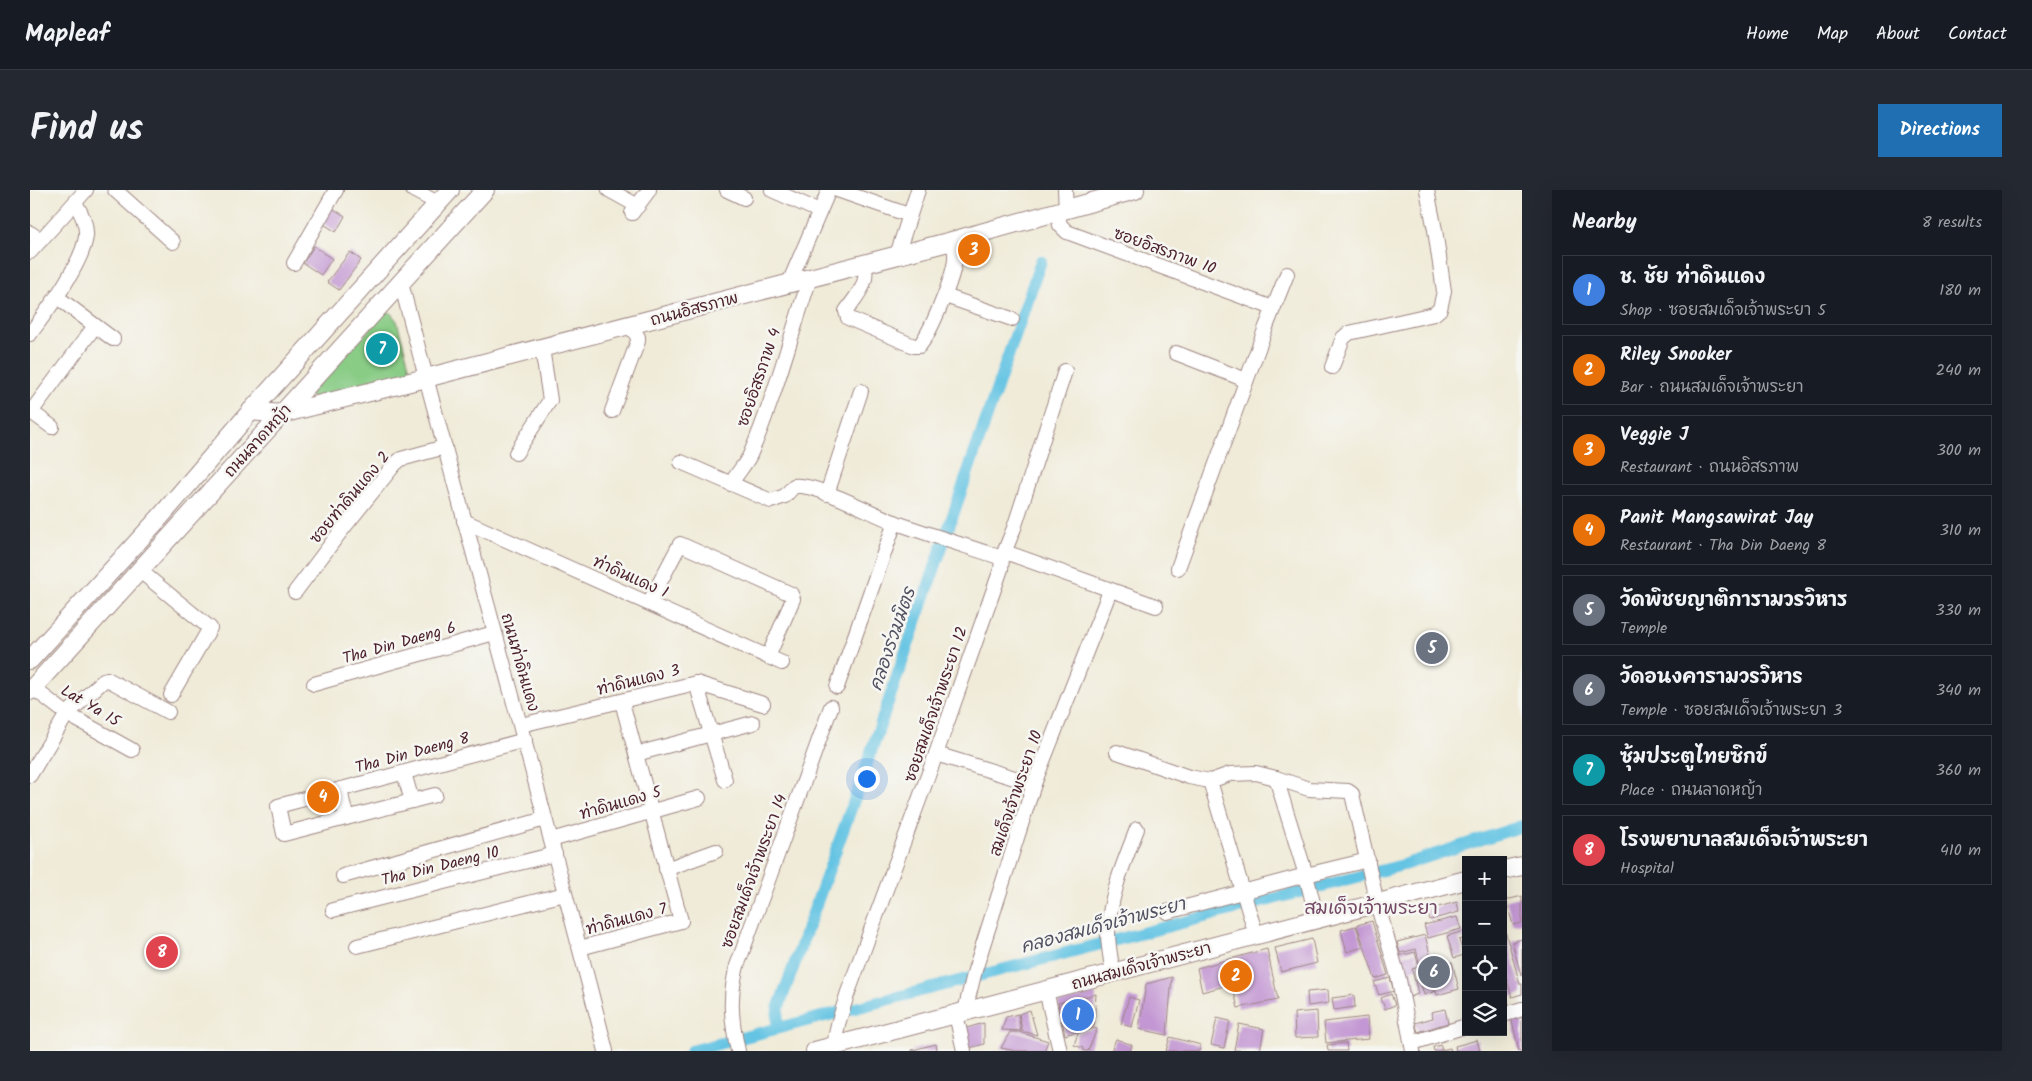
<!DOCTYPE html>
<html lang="en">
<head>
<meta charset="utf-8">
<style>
  body { margin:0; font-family:Kalam,"Playpen Sans Thai",sans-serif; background:#242831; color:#f1f3f6 }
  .controls { position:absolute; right:15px; bottom:15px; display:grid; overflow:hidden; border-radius:0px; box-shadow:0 5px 20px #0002 }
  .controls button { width:45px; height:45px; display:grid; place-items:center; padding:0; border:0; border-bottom:1px solid #363941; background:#171b24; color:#f1f3f6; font:25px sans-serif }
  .you { position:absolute; left:836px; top:588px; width:18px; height:18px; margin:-12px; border:4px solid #fff; border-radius:50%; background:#1a73e8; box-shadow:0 0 0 8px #1a73e833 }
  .badge { display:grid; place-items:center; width:32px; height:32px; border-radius:50%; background:#1f6fb2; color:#fff; font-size:16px; font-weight:700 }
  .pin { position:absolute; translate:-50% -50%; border:2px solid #fff; box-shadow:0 1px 5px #0006 }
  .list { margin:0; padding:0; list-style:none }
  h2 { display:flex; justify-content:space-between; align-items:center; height:65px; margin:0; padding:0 20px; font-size:21px }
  h2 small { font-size:16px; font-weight:400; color:#9ea1a6 }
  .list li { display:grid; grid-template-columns:32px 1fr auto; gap:15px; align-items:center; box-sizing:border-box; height:70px; margin:0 10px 10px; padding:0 10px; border:1px solid #363941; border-radius:0px }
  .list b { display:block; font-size:19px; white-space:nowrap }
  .list p { margin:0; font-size:16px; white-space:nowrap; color:#9ea1a6 }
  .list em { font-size:16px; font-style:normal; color:#9ea1a6 }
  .icon { flex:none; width:28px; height:28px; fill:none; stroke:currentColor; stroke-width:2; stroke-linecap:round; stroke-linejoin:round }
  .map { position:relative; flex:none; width:1492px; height:861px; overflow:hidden; border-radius:0px }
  header { display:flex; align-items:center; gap:30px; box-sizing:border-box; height:70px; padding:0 25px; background:#171b24; border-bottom:1px solid #363941 }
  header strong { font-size:24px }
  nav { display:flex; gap:28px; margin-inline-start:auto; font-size:18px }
  .intro { display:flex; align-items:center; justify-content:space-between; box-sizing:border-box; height:120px; padding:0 30px }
  h1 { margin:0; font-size:35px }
  .button { padding:12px 22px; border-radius:0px; background:#1f6fb2; color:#fff; font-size:18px; font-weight:700 }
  main { display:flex; gap:30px; padding:0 30px }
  aside { flex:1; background:#171b24; border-radius:0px; box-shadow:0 5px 20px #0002 }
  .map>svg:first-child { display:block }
  .green { fill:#89cc86; stroke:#6a7658 }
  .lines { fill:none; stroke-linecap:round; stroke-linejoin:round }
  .canal { stroke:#65c4e3; stroke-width:12 }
  .building { fill:#c397d3 }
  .minor-casing { stroke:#9d8582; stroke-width:16 }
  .major-casing { stroke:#9d8582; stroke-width:20 }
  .minor { stroke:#fff; stroke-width:14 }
  .major { stroke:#fff; stroke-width:18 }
  .labels { text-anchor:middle; stroke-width:5; stroke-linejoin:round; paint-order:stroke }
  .street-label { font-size:16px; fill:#4a1f2b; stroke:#f6f6f2 }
  .water-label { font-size:18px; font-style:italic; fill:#525162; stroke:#f6f6f2 }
  .quarter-label { font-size:19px; fill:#744966; stroke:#f6f6f2 }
</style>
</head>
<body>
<header>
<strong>Mapleaf</strong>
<nav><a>Home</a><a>Map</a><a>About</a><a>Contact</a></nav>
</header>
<div class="intro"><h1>Find us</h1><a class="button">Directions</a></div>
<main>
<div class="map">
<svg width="1492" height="861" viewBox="0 0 1492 861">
  <rect width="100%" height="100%" fill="#f6f6f2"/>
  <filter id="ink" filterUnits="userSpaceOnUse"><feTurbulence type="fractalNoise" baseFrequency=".02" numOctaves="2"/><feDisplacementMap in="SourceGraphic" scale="10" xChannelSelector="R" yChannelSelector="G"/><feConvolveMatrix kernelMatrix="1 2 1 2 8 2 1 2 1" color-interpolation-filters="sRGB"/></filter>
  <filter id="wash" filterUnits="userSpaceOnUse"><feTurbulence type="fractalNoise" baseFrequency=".0096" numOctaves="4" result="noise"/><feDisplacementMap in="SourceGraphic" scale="20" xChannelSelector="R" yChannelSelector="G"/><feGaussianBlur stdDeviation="1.12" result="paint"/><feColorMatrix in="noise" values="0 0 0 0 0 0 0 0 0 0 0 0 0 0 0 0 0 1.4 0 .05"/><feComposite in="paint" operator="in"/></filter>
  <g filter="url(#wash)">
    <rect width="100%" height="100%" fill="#f0ebd8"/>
    <!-- green -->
    <path class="green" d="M356,122H360L367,131L380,179L376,184L285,208L280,207L281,202Z"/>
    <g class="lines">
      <!-- canal -->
      <g class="canal">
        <path d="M748,838L747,831L748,819L826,605L1011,71"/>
        <path d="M661,861L1373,675L1492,636"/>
      </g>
    </g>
    <g id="blocks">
      <!-- building -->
      <g class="building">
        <path d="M302,18L315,26L306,42L292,33Z"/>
        <path d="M284,56L302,69L291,85L273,73Z"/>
        <path d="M320,62L331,70L309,100L297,92Z"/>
        <path d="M356,152L359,166L349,169L346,155Z"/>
        <path d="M1492,706V733L1483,735L1476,710Z"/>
        <path d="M1427,712L1429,722L1400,730L1397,720Z"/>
        <path d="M1427,727L1431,739L1398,748L1394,735Z"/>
        <path d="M1342,731L1358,785L1345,789L1327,735Z"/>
        <path d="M1326,736L1333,757L1317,762L1311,740Z"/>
        <path d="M1474,737L1490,794H1492V804L1482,807L1473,777Z"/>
        <path d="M1434,741L1436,748L1429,750L1434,765L1424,768L1417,746Z"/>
        <path d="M1395,745L1402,773L1390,776L1386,759L1370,763L1367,752Z"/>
        <path d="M1282,749L1287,773L1251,782L1245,758Z"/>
        <path d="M1492,749V785H1491L1482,752Z"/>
        <path d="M1237,759L1248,810L1208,818L1202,794L1172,802L1167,778Z"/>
        <path d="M1385,762L1389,777L1382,779L1388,804L1380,807L1369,766Z"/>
        <path d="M1422,772L1429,799L1407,805L1406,801L1394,805L1389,786L1403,782L1402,778Z"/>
        <path d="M1142,787L1137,845L1109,839L1116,794Z"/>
        <path d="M1360,788L1364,801L1349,805L1344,792Z"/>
        <path d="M1298,800L1299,813L1278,816L1277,802Z"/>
        <path d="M1066,804L1064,836L1035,845L1028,813Z"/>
        <path d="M1361,804L1365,815L1355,819L1351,808Z"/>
        <path d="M1324,805L1325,817L1304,820L1302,808Z"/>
        <path d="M1477,806L1479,815L1473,816V807Z"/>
        <path d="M1099,807L1109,810L1102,837L1091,834Z"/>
        <path d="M1415,819L1418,833L1388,842L1385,833L1403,828L1401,822Z"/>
        <path d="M1000,820L1007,845L992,841L989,824Z"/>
        <path d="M1492,820V861H1489L1480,823Z"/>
        <path d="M1287,821L1288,847L1265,848L1264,823Z"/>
        <path d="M988,824L991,841L972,840L976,827Z"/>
        <path d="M1337,827L1339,849L1296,853L1294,832Z"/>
        <path d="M1187,828L1200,831L1194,858L1181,855Z"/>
        <path d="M954,833V854L936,859L933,839Z"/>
        <path d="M1209,834L1234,839L1230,861L1204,860Z"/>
        <path d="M1065,838L1067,839L1058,861H1053V858L1044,855L1048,843Z"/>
        <path d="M980,842H989L1018,851L1014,861H986L971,858Z"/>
        <path d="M1140,847L1171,855L1169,861H1136Z"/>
        <path d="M1086,849L1102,855L1100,861H1081Z"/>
        <path d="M1447,850L1450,861H1426L1425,856Z"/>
        <path d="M1316,853L1317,861H1298L1297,855Z"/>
        <path d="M906,854L907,861H882V860Z"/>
        <path d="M1411,855V860L1420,858L1421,861H1404L1403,857Z"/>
      </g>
    </g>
  </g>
  <g filter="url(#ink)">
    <use href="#blocks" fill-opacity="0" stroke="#9d8582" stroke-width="1"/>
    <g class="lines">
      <!-- minor casing -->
      <g class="minor-casing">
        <g id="minor">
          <path d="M85,0L143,52"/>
          <path d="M383,0L408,13"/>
          <path d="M579,0L608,16"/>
          <path d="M697,0L714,8"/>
          <path d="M742,0L789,21"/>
          <path d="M807,0L879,25"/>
          <path d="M1035,0L1036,19"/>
          <path d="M1027,21L1030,35L1037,42L1243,118"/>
          <path d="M602,23L619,0"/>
          <path d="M0,43L11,50"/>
          <path d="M0,62L56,0"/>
          <path d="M867,65L888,0"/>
          <path d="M264,73L306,0"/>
          <path d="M834,74C840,93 827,105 816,121L818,128L884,156H889C901,143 923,88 925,70C926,63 924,57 922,51"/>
          <path d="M371,93C438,349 511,604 576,861"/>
          <path d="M759,93L799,0"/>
          <path d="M915,106L982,129"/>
          <path d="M27,107L83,149"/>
          <path d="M0,144C17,121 53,73 56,46C57,33 51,22 45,13"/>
          <path d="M1146,163L1216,190"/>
          <path d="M1302,177L1313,148L1319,143L1404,124L1410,119L1414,101L1405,40L1397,0"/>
          <path d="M0,221L22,237"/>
          <path d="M582,221L608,151V147L599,135"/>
          <path d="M1,222L65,136"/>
          <path d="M486,263L520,210L512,158"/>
          <path d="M651,272L741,311L755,306L764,296C785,293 841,323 864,332C900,345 936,356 972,368"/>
          <path d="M701,294C706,284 716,274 720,265C744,210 761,145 780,88"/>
          <path d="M797,304L831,201"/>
          <path d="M434,331L752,473"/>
          <path d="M975,362L1126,416"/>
          <path d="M1148,378L1236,137L1257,84"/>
          <path d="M109,380L180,438L141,505"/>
          <path d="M265,402L311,341L364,275L371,269L415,257"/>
          <path d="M619,413L650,354L761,404L763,409L738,467"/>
          <path d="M666,493L695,590"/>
          <path d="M284,494L464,443"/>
          <path d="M807,497L865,332"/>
          <path d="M3,498L37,524L102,560"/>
          <path d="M491,535L666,493L733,514"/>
          <path d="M1087,562L1159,587L1180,591L1200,584L1226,583L1246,588L1279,599L1318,601L1322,604L1347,713L1369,790L1383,861"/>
          <path d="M606,564L723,533"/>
          <path d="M906,564L1004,594"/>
          <path d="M374,583L382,611"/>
          <path d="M0,585L37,524L72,492L77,489L138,522"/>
          <path d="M1246,588L1276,685L1287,729"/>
          <path d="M1180,591L1226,745"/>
          <path d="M310,599L316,628"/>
          <path d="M405,605L254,644L248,616L495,550"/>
          <path d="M521,650L669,608"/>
          <path d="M636,679L686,661"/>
          <path d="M313,686L515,629"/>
          <path d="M303,720L525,664"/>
          <path d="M1137,722L1276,685L1338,670"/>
          <path d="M327,756L535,704"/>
          <path d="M550,758L651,731L592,512"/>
          <path d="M1083,783C1081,770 1078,756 1078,744C1079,707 1094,672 1107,639"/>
          <path d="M1016,800L1030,861"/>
          <path d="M935,821L945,780L1004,594L1080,401"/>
          <path d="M926,824L934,861"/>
          <path d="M1473,825L1492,819"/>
          <path d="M1382,853L1436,836"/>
          <path d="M804,856L808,834L817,805L906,564L971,379L972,368L984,338L1035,181"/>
          <path d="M708,861C701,830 699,806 707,776L801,517"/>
        </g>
      </g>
      <!-- major casing -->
      <g class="major-casing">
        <g id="major">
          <path d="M221,221L251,224L396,188L922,51L1105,0"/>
          <path d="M0,470L131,326L221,221L420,0"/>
          <path d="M0,501L455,0"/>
          <path d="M1473,680L1492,676"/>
          <path d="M785,861L1436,690"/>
        </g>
      </g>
      <!-- minor -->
      <use href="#minor" class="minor"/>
      <!-- major -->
      <use href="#major" class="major"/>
    </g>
  </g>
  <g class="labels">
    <!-- street labels -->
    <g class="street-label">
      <text transform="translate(1135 60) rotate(20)" y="6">ซอยอิสรภาพ 10</text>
      <text transform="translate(664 118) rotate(-15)" y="6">ถนนอิสรภาพ</text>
      <text transform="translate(728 187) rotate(-71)" y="6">ซอยอิสรภาพ 4</text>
      <text transform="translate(227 250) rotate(-48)" y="6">ถนนลาดหญ้า</text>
      <text transform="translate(319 307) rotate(-50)" y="6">ซอยท่าดินแดง 2</text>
      <text transform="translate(601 386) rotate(24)" y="6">ท่าดินแดง 1</text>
      <text transform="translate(369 452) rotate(-16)" y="6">Tha Din Daeng 6</text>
      <text transform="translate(491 472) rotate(74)" y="6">ถนนท่าดินแดง</text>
      <text transform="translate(608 489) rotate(-14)" y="6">ท่าดินแดง 3</text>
      <text transform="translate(905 514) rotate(-71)" y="6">ซอยสมเด็จเจ้าพระยา 12</text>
      <text transform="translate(61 515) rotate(31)" y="6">Lat Ya 15</text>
      <text transform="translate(382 562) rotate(-15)" y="6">Tha Din Daeng 8</text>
      <text transform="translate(985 603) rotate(-71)" y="6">สมเด็จเจ้าพระยา 10</text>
      <text transform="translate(590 612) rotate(-16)" y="6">ท่าดินแดง 5</text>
      <text transform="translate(410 675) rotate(-14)" y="6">Tha Din Daeng 10</text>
      <text transform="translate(723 681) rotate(-70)" y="6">ซอยสมเด็จเจ้าพระยา 14</text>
      <text transform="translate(596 728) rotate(-15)" y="6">ท่าดินแดง 7</text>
      <text transform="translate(1111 775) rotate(-15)" y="6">ถนนสมเด็จเจ้าพระยา</text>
    </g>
    <!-- water labels -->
    <g class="water-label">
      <text transform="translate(862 449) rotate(-71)" y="6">คลองร่วมมิตร</text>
      <text transform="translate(1073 735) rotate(-15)" y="6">คลองสมเด็จเจ้าพระยา</text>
    </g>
    <!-- quarter labels -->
    <g class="quarter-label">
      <text x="1341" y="724">สมเด็จเจ้าพระยา</text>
    </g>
  </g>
</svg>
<div class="controls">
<button>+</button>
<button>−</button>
<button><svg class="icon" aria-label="locate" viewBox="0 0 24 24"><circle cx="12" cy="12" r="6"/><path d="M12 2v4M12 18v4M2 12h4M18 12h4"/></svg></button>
<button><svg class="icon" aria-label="layers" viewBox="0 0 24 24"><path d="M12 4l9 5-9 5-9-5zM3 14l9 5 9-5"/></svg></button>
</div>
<div class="you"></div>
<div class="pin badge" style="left:1048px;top:825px;background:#3f7fe0">1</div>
<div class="pin badge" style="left:1206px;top:786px;background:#e8710a">2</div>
<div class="pin badge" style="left:944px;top:60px;background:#e8710a">3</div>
<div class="pin badge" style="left:293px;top:607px;background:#e8710a">4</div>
<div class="pin badge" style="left:1402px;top:458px;background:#6b7280">5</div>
<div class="pin badge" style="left:1404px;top:782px;background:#6b7280">6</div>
<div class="pin badge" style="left:352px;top:159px;background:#0f9aa8">7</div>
<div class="pin badge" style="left:132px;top:762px;background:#e0444e">8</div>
</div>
<aside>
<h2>Nearby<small>8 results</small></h2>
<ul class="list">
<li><span class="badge" style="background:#3f7fe0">1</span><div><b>ช. ชัย ท่าดินแดง</b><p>Shop · ซอยสมเด็จเจ้าพระยา 5</p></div><em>180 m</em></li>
<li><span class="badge" style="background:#e8710a">2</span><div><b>Riley Snooker</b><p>Bar · ถนนสมเด็จเจ้าพระยา</p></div><em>240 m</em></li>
<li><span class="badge" style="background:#e8710a">3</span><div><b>Veggie J</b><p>Restaurant · ถนนอิสรภาพ</p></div><em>300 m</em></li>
<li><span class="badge" style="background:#e8710a">4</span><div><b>Panit Mangsawirat Jay</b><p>Restaurant · Tha Din Daeng 8</p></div><em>310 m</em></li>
<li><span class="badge" style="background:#6b7280">5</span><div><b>วัดพิชยญาติการามวรวิหาร</b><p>Temple</p></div><em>330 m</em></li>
<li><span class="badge" style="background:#6b7280">6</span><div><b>วัดอนงคารามวรวิหาร</b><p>Temple · ซอยสมเด็จเจ้าพระยา 3</p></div><em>340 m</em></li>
<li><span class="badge" style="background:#0f9aa8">7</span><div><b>ซุ้มประตูไทยซิกข์</b><p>Place · ถนนลาดหญ้า</p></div><em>360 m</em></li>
<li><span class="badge" style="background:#e0444e">8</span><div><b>โรงพยาบาลสมเด็จเจ้าพระยา</b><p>Hospital</p></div><em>410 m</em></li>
</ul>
</aside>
</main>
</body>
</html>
